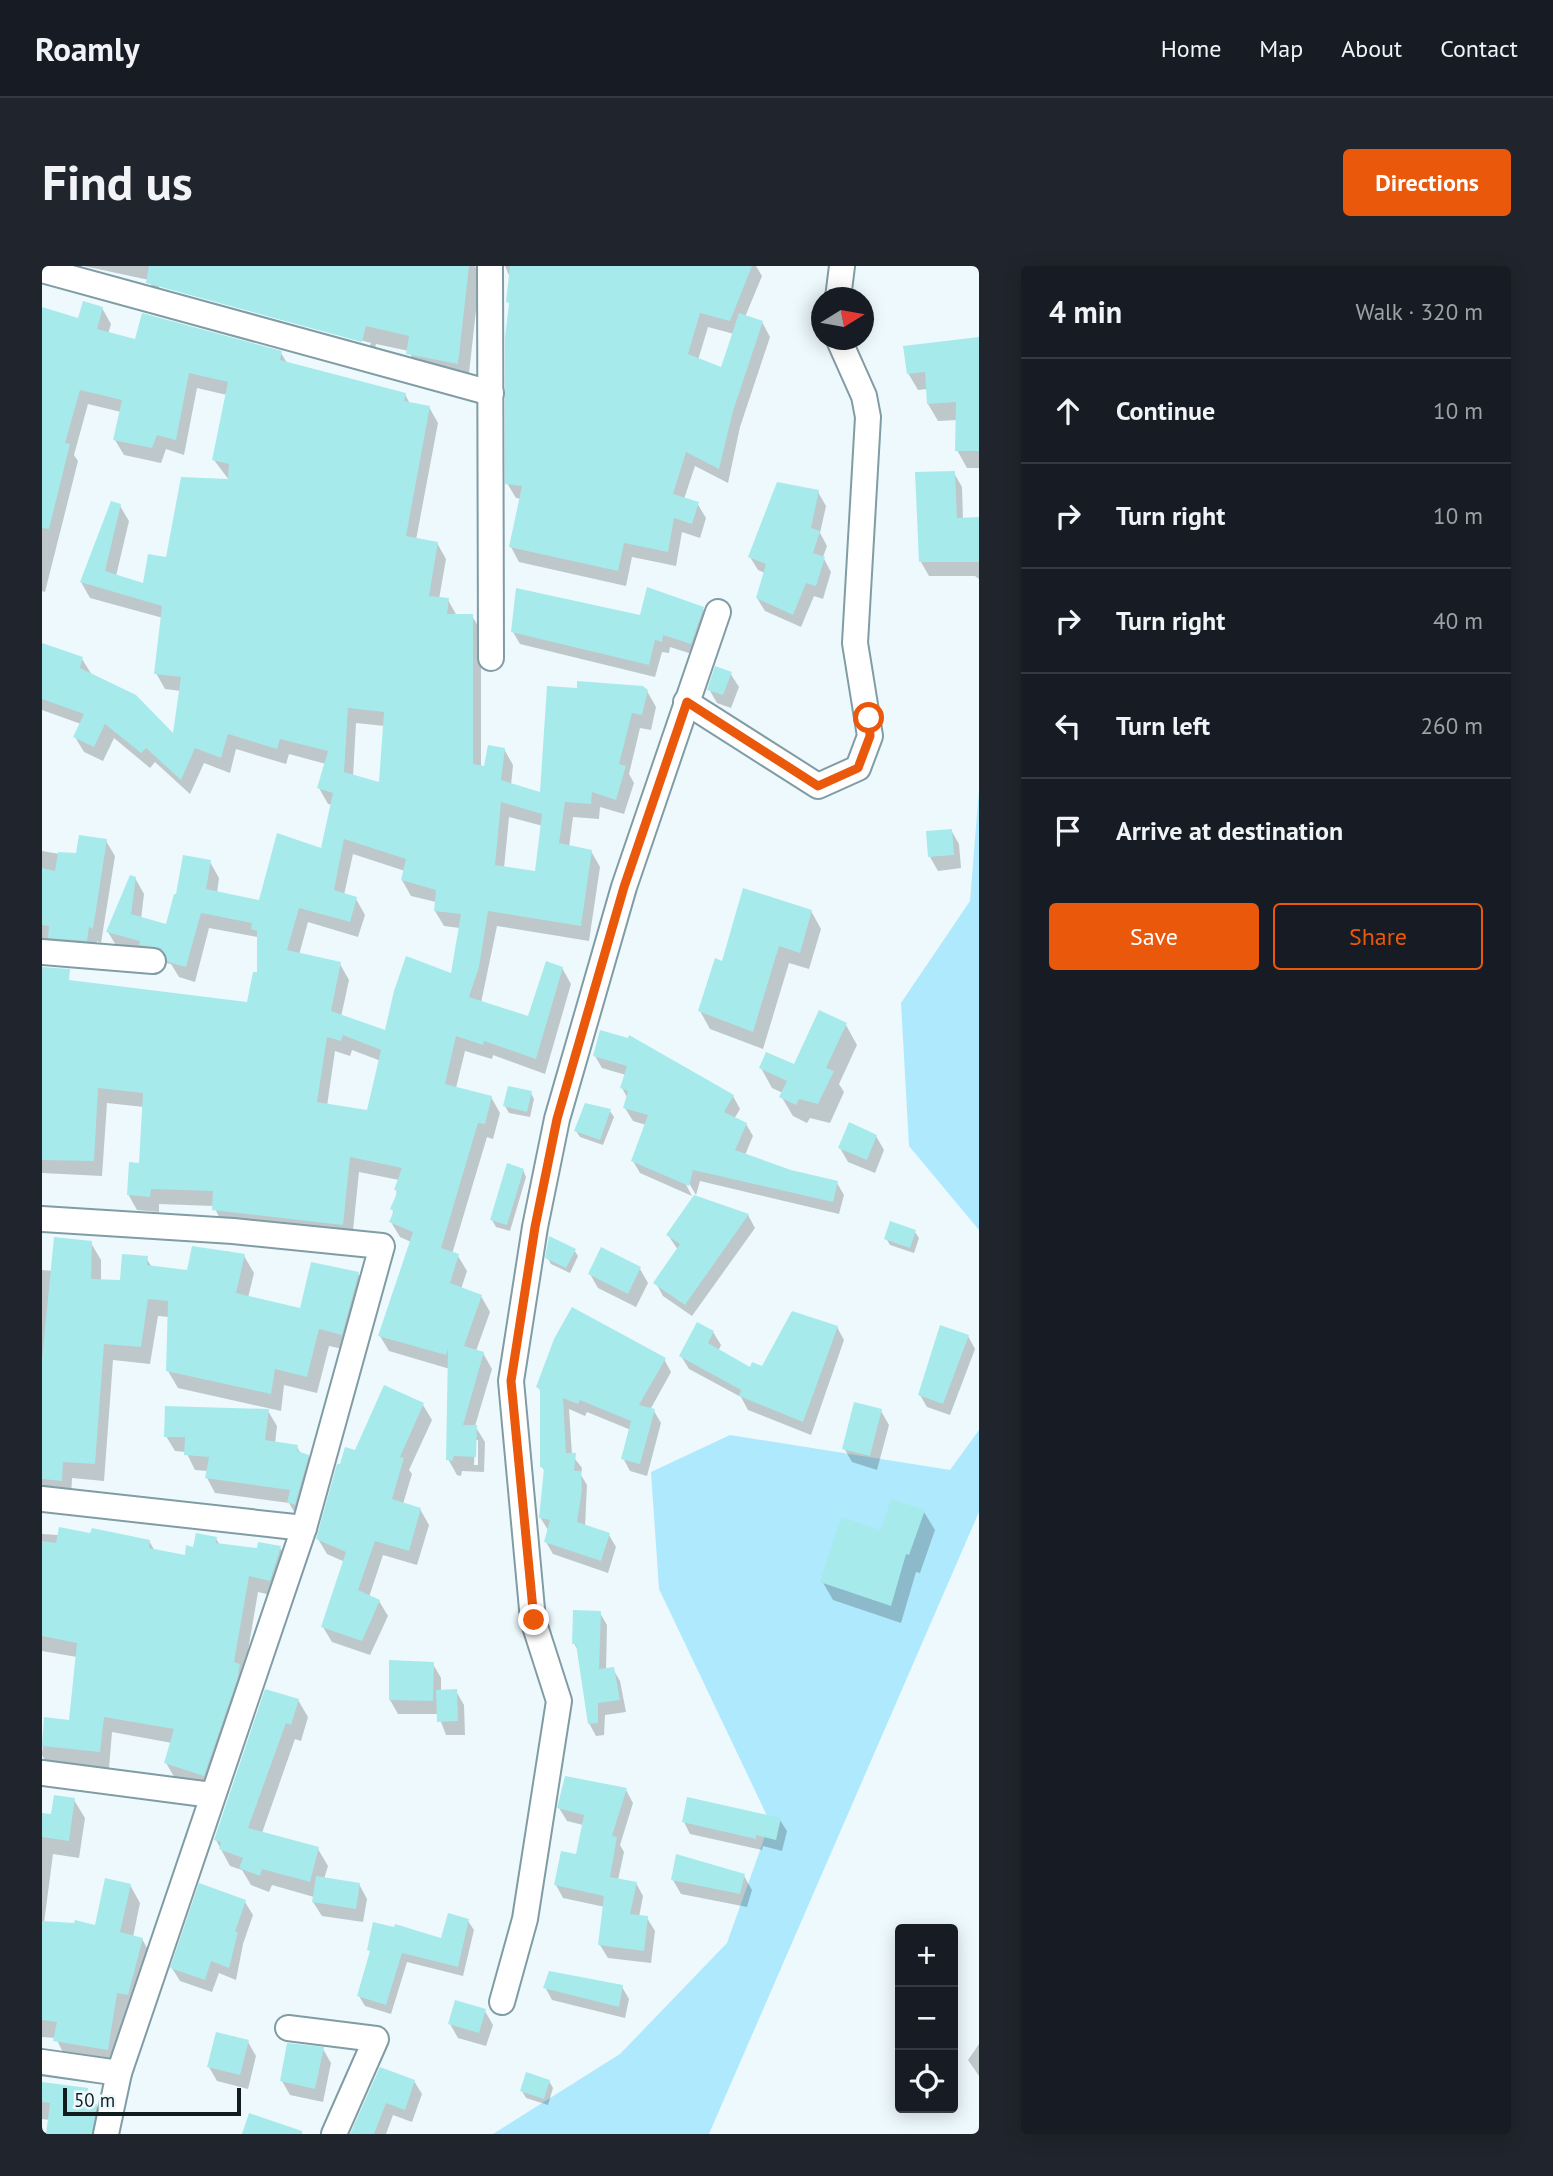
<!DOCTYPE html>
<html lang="en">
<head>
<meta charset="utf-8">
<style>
  body { margin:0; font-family:"PT Sans",sans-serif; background:#20242c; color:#f1f3f6 }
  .controls { position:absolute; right:21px; bottom:21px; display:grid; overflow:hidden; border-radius:7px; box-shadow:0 4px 18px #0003 }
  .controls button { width:63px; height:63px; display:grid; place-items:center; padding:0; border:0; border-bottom:2px solid #363941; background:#171b24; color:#f1f3f6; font:35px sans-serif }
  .compass { position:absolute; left:769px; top:21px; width:63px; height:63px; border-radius:50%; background:#171b24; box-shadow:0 4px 18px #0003; rotate:79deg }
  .scale { position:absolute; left:21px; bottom:18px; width:178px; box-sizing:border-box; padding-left:7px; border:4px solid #111c1f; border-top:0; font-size:19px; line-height:24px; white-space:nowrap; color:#111c1f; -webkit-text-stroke:5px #eef9fd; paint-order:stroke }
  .stop { position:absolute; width:21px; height:21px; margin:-16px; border:5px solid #ea580c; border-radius:50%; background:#fff }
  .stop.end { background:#ea580c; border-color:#fff; box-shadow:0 2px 7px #0008 }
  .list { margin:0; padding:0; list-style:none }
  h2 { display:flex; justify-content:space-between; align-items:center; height:91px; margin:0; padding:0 28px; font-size:30px }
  h2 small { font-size:23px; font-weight:400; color:#9ea1a6 }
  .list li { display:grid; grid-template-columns:46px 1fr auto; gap:21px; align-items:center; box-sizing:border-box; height:105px; padding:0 28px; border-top:2px solid #363941 }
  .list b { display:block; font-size:26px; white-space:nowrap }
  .list em { font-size:23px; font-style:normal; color:#9ea1a6 }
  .actions { display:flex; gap:14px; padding:21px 28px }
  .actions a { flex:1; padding:16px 0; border:2px solid #ea580c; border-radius:7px; text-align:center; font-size:24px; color:#ea580c }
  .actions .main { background:#ea580c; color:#fff }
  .icon { flex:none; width:38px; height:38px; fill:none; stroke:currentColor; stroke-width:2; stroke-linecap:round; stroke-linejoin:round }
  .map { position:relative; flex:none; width:937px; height:1868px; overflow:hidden; border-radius:7px }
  header { display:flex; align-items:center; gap:42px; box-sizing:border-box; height:98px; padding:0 35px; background:#171b24; border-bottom:2px solid #363941 }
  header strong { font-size:33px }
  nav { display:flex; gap:38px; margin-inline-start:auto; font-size:24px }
  .intro { display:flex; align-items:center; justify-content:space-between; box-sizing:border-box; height:168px; padding:0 42px }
  h1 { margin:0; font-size:49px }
  .button { padding:18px 32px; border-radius:7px; background:#ea580c; color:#fff; font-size:24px; font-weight:700 }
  main { display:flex; gap:42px; padding:0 42px }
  aside { flex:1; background:#171b24; border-radius:7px; box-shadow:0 4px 18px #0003 }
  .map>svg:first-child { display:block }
  .green { fill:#afe9fd }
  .shadow { fill:#0003; fill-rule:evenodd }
  .building { fill:#a6eaec; fill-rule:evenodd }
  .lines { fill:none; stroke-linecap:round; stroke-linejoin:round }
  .minor-casing { stroke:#809ca5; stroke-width:28 }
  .minor { stroke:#fff; stroke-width:24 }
  .route { stroke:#ea580c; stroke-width:9 }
</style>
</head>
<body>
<header>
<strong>Roamly</strong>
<nav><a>Home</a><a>Map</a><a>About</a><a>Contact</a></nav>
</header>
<div class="intro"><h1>Find us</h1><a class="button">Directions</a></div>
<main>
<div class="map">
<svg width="937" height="1868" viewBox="0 0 937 1868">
  <rect width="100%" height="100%" fill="#eef9fd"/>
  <!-- green -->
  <g class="green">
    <path d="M937,524V964L867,880L859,737L928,635Z"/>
    <path d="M937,1164V1246L667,1868H451L578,1788L685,1677L728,1556L617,1323L609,1206L688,1169L908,1204Z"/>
  </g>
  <!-- shadow -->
  <g class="shadow">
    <path d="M42,0H433L438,9L426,116L377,107L367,85L334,78L330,94L117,35L107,14ZM117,19L329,77L328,80L117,22Z"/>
    <path d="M463,0H714L720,10L703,51L720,56L728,71L698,161L686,217L653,200L642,233L655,237L664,252L658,272L640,266L634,300L590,291L584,320L477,296L469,281L479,233L474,232L465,217L469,14ZM666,61L692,68L680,103L656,94Z"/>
    <path d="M60,42L69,58L66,68L94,75L239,87L245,97L363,128L368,138L387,141L396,157L374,274L395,277L404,293L397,333L406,334L415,350H430L439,365V501H443L462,483L471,499L469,519L500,529L605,425L614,441L609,464L598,462L587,508L592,517L582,548L558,541L557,553L531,551L527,581L549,585L558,601L547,675L455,660L439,737L487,752L520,702L529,718L503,808L451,789L450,793L423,785L414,822L449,831L458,847L451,873L445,871L410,988L416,990L425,1005L419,1023L439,1030L448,1046L434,1085L441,1087L450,1103L433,1160L443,1176L442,1206L420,1205L419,1210L415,1209L406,1193L408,1103L347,1085L338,1070L369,976L358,971L349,956L357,914L317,906L310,974L181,960L172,940L117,938V946L95,944L86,928L99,899L102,841L65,837L60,910L0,907V721L206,738L217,707L216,671L167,662L153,716L137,711L129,698L108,694L75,681L66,666L93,612L102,628L99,653L125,660L168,596L177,612L175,627L218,636L281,584L291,539L286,538L277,522L284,498L247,488L244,498L194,483L188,507L162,497L148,528L113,496L108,502L72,472L61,495L42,486L33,471L39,458L0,444V383L40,393L50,409L132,471L139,425L123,423L114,407L121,352L48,332L39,316L78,240L87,255L74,310L102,319L187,214L172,194L185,129L155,122L142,189L124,183L119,197L82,189L73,174L79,146L46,138L32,189L36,195L3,326L0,325V43L38,54ZM314,457L343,460L339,519L311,511ZM467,551L501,560L494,607L462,602ZM311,588L363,605L360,614L369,630L394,636L393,645L402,660L418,662L410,710L344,766L299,751L307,714L298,698L257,689L266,656L316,671L323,649L314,633L302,629ZM310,784L339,795L326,846L285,840L293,785L308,790ZM433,1174H436V1199H432Z"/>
    <path d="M937,73V202H925L915,184V154L896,155L886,138L885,123L876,124L866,107Z"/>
    <path d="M912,207L920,221L921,253H937V313L933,310H887L879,296Z"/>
    <path d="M776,226L784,240L778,267L785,280L781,291L789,306L781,333L772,330L759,361L723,345L715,332L723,307L716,304L708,291Z"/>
    <path d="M606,323L661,343L668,355L656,390L628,381L627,387L620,386L613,411L478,378L471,366L599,351Z"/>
    <path d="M688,407L697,421L689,442L675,437L667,423Z"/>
    <path d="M909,564L917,578L919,602L896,605L888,591Z"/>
    <path d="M64,575L73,590L59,677L55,675L53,689L0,682V585L30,590Z"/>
    <path d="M769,645L779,663L767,703L747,697L721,783L668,763L658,745L681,697Z"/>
    <path d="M804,759L815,779L797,818L802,826L788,857L768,852L765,857L751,850L739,830L741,827L730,822L719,802L753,801Z"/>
    <path d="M553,790L691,830L698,843L692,853L704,858L711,870L703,889L749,906L795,917L802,929L797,948L658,915L654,929L644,912L641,913L650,930L598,907L591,895L604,859L591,855L583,842L586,833L580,822L584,809L560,802Z"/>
    <path d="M489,827L492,833L488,851L467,847L463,840Z"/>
    <path d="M568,845L572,851L561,879L538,871L534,865Z"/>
    <path d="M834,870L842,884L833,907L806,896L798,882Z"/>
    <path d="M481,904L484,911L468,965L454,961L450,954Z"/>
    <path d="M706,949L713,962L650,1050L621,1030L614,1017L636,984L626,969Z"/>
    <path d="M873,966L877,972L872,987L848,979L844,972Z"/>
    <path d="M49,977L59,994V1015L79,1016L104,992L110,1001L147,1005L184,989L185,985L202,990L212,1007L206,1032L260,1045L316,1008L326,1025L310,1085L287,1080L275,1127L242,1119L239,1145L136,1122L126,1105L127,1051L116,1050L108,1098L71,1094L62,1215L30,1212L29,1232L0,1222V1004L11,1005Z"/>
    <path d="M532,984L536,990L528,1007L509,998L505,991Z"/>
    <path d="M598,1003L606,1017L594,1041L556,1022L548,1008Z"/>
    <path d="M795,1061L802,1074L769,1169L706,1144L699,1131L647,1103L639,1090L671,1066L679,1079L676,1085L709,1104L721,1102Z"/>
    <path d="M926,1070L933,1083L908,1149L885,1141L878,1129Z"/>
    <path d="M622,1093L629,1106L608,1144L612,1145L619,1157L605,1210L588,1205L581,1192L589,1164L545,1146L543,1150L527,1143L530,1189L540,1202L539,1209L545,1219L543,1261L567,1269L574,1281L566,1307L511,1288L504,1276L506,1264L498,1251L504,1207L500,1201V1128L496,1121Z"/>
    <path d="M381,1139L390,1154L367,1204L370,1208L361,1238L378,1243L387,1259L375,1299L341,1289L327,1331L337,1335L346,1350L328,1389L290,1376L281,1361L303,1296L285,1288L276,1273L314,1186Z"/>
    <path d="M226,1145L235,1160L233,1178L255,1181L259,1188L266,1190L274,1205L255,1251L247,1237L173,1227L165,1212L166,1205L153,1204L144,1186L133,1185L124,1170Z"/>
    <path d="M839,1145L847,1159L835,1204L810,1196L802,1182Z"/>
    <path d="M882,1246L893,1264L878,1307L874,1306L859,1357L791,1334L780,1315L840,1266Z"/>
    <path d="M0,1268L107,1275L113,1285L144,1291L174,1273L178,1279L216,1283L238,1282L248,1298L237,1331L216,1326L202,1408L171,1525L134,1514L124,1497L130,1477L70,1466L67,1502L26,1497L25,1507L9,1505L0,1489L3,1453L29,1456L35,1391L0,1385Z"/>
    <path d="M558,1347L565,1359L564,1404L571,1403L578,1415L584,1446L563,1449L562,1469L554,1470L547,1457L537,1387L532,1377Z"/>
    <path d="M391,1398L399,1412V1426L414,1425L422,1439L423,1469H404L396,1448H356L348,1434Z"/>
    <path d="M256,1434L266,1451L259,1475L253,1473L220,1567L276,1583L286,1600L282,1613L317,1618L325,1633L321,1656L280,1650L271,1636L272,1631L230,1619L227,1626L209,1619L200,1604L188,1600L174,1574Z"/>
    <path d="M584,1524L591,1537L578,1579L582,1586L576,1614L594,1617L601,1630L597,1651L605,1652L613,1665L609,1697L566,1692L558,1679L563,1641L521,1632L514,1619L535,1590L541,1559L525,1555L517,1542Z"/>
    <path d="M32,1534L43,1552L37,1592L11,1588L2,1657L54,1661L88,1619L98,1637L91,1671L100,1673L110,1691L96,1746L85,1744L76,1801L24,1793L14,1772L0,1771V1549L10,1550Z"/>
    <path d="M738,1554L745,1565L740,1585L721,1580L720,1584L648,1568L642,1556Z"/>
    <path d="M702,1610L710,1624L705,1641L639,1628L631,1614Z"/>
    <path d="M203,1636L211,1649L201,1678L194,1714L177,1707L170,1726L138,1715L130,1702Z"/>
    <path d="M426,1655L432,1664L421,1710L365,1696L349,1748L323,1740L317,1730L329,1687L327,1684L400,1674Z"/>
    <path d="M503,1721H580L587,1733L583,1752L510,1734Z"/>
    <path d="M443,1745L451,1759L444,1780L416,1772L408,1758Z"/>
    <path d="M206,1776L214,1790L206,1823L175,1815L167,1801Z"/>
    <path d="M937,1778V1810L926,1794Z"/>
    <path d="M281,1783L289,1797L281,1836L248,1829L240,1815Z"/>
    <path d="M339,1803L372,1815L380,1828L370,1856L351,1849L344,1868H310Z"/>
    <path d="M507,1815L511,1822L506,1839L484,1832L480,1825Z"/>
    <path d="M0,1817L45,1824L65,1858L63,1868H6L8,1854L0,1853Z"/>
  </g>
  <!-- building -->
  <g class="building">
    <path d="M107,0H427L416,98L364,88L367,70L324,60L320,76L104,17Z"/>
    <path d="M468,0H710L688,55L658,47L646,88L679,101L697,47L721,55L691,145L677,203L644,186L631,228L657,236L650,258L632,252L626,286L582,277L576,305L467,281L480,220L463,218V71L467,37L464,36Z"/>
    <path d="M41,35L61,41L55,63L93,73L100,47L240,85L238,94L364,127L362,135L388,140L364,270L396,276L387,330L407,332L405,348H431V498L442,500L446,479L463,482L459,514L498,526L505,420L535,422V415L601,420L606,424L600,449L590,447L577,498L584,500L574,534L550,526L549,538L523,536L517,577L550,584L539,660L446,645L437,701L427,731L486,750L504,695L521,701L494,793L442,775L441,779L414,770L403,818L450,830L443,858L436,857L399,982L417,988L408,1017L440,1029L422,1080L442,1086L421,1159H435L434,1191L412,1190L410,1195L404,1194L406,1083L404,1089L336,1070L371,966L347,956L352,945L348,943L356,925L352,924L360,902L308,891L301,959L170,944L171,925L109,923L108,931L85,929L87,896L97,897L101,827L56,822L52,895L0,894V701L28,703L27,714L205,736L211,706H215V665L209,663L210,657L159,647L144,701L126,696L119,682L97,679L98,675L64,666L88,609L94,611L89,648L124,658L132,628H134L141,589L169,594L164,623L217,634L235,567L279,582L291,527L275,522L286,485L238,473L235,483L186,468L179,492L153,482L139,514L104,482L99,487L63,458L52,481L31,471L42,448L0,433V377L41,391L38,402L94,429L131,467L139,411L112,408L120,340L38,316L69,235L79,238L63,305L101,317L106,288L124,291L139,211L186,213L187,198L170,194L186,116L147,107L134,174L115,169L110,182L71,174L80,134L38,124L23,177L28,178L7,263L0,262V41L36,52ZM306,442L342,446L337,516L302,506ZM459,536L500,548L493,605L453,599ZM302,573L364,593L359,614L394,624L392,645L419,648L409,707L364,690L352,725L343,764L289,745L299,696L245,684L257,642L308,656L315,631L292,624ZM301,769L339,784L325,844L275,836L285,771L299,775Z"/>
    <path d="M937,71V185H913L914,136L885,138L883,106L865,108L861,80Z"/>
    <path d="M913,205L915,252L937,251V296H877L873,206Z"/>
    <path d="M735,216L777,224L769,262L778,265L771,287L783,291L774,320L764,317L751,349L714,332L724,298L706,291Z"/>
    <path d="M605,321L662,341L649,378L621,369L620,376L613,374L607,399L469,366L474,322L598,349Z"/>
    <path d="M673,400L690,406L681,429L665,424Z"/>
    <path d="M910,563L912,589L886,591L884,565Z"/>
    <path d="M37,569L65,573L51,663L47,661L45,675L6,672L7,660L0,659V602L13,605L16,586L34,587Z"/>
    <path d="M701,622L770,644L758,687L737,680L711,766L656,745L673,692L680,695Z"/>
    <path d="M777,744L805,757L784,802L792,805L776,838L757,833L754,839L737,831L745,815L717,802L724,786L752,798Z"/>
    <path d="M558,764L586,772L587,769L692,829L682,846L705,857L693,884L749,904L796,915L791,936L651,904L647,920L589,895L606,849L581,842L586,825L578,822L585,800L551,790Z"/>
    <path d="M466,820L490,825L485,846L461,840Z"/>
    <path d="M543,837L569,843L558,874L532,865Z"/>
    <path d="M807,856L835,869L825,894L796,882Z"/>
    <path d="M465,897L482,903L465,959L448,954Z"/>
    <path d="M652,929L707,948L643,1039L611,1017L638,978L624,969Z"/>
    <path d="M848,955L874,964L868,982L842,973Z"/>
    <path d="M507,970L534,983L524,1002L503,992Z"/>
    <path d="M12,971L50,975L49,1013L78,1014L80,988L106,990L105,999L145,1004L150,980L203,988L194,1027L258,1042L269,996L317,1006L300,1069L277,1063L265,1111L233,1103L229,1128L124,1105L126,1035L106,1033L99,1081L62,1078L53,1198L21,1196L20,1215L0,1213V1093Z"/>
    <path d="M559,981L599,1001L586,1028L546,1008Z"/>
    <path d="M530,1041L624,1092L597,1139L613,1143L598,1198L579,1193L589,1155L538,1134L536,1138L521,1132L524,1187H534L532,1205H539L540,1224L535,1256L568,1267L559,1295L502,1276L508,1254L497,1252L502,1202L498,1201V1123L494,1121L512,1073Z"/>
    <path d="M750,1045L796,1060L761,1156L697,1130L699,1124L637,1090L655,1056L672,1065L666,1077L708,1101L710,1096L720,1100Z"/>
    <path d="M898,1059L927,1069L901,1138L876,1129Z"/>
    <path d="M342,1119L382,1137L358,1191L362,1192L350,1233L379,1242L367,1285L333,1275L316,1324L338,1334L320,1375L279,1361L304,1286L274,1273L295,1198H298L303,1181L313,1184Z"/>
    <path d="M812,1136L840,1143L828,1190L800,1183Z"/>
    <path d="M123,1140L227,1143L223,1174L256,1179L255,1185L267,1189L253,1239L245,1236L248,1224L163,1212L167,1191L142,1189L143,1171H122Z"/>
    <path d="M849,1233L883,1244L867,1289L864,1288L849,1340L778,1316L799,1251L839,1264Z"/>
    <path d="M17,1261L48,1267L50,1262L108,1274L107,1282L143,1289L144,1279L151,1281L154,1267L175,1271L174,1277L215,1282L216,1276L239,1280L228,1315L207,1310L192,1396L198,1398L195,1414L162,1510L122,1497L132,1463L62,1451L58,1486L0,1480L2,1451L27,1454L35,1377L0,1370V1275L14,1277Z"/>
    <path d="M531,1344L559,1345L557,1403L572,1401L578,1434L556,1437V1457L546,1458L534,1378H530Z"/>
    <path d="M347,1394L392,1396L391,1435L347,1434Z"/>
    <path d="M223,1423L257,1433L249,1459L244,1457L206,1562L277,1581L268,1616L220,1603L218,1610L197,1602L201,1592L177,1583L179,1576L172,1574Z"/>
    <path d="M415,1423L416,1455L395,1456L394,1424Z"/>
    <path d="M523,1510L585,1522L570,1570L575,1571L568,1611L595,1616L588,1648L606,1650L602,1685L556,1679L562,1630L512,1619L519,1585L534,1588L542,1549L515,1542Z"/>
    <path d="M12,1529L33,1532L27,1575L0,1571V1547L9,1548Z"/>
    <path d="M645,1531L739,1552L734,1574L714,1569V1573L640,1556Z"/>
    <path d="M634,1588L703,1608L698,1628L629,1614Z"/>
    <path d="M274,1610L318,1617L314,1643L270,1636Z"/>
    <path d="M63,1612L89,1618L78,1666L101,1672L86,1729L75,1727L66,1784L11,1775L15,1756L0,1754V1655L32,1657L33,1654L53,1659Z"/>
    <path d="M157,1617L204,1634L193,1666H196L187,1702L169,1695L163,1714L128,1702Z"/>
    <path d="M406,1647L427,1653L416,1701L360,1687L344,1739L315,1730L328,1685L325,1684L331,1656L352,1661L353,1658L399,1672Z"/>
    <path d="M507,1705L581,1719L577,1741L501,1722Z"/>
    <path d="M413,1734L444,1743L437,1767L406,1758Z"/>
    <path d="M174,1766L207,1774L198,1809L165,1801Z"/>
    <path d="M245,1777L282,1781L273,1823L238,1815Z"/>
    <path d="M338,1801L373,1814L363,1844L344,1837L332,1868H308Z"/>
    <path d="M484,1806L508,1814L502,1833L478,1825Z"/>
    <path d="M0,1816L46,1822L45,1836L55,1838L50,1868H4L8,1837L0,1836Z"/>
    <path d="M207,1847L260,1865V1868H200Z"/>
  </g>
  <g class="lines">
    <!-- minor casing -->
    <g class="minor-casing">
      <g id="minor">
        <path d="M448,0L449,392"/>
        <path d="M0,4L449,127"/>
        <path d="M796,32L800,0"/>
        <path d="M644,436L776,520L816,502L828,470L813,377L826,151L822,130L797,74"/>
        <path d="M0,686L111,695"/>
        <path d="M0,953L191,965L340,980L262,1262L77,1807L64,1868"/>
        <path d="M0,1233L262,1262"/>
        <path d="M0,1507L170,1529"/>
        <path d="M460,1736L483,1653L517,1435L491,1354L469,1115L493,961L515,853L582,621L676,346"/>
        <path d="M246,1762L334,1773L292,1868"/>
        <path d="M0,1796L77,1807"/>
      </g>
    </g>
    <!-- minor -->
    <use href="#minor" class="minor"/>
  </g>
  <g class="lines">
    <!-- route -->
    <path class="route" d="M492,1354L469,1115L493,961L515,853L582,621L645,436L776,520L816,502L828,470L827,452"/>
  </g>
</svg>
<div class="controls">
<button>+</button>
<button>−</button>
<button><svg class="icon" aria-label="locate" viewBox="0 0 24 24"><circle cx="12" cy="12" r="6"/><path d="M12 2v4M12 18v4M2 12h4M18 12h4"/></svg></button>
</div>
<svg class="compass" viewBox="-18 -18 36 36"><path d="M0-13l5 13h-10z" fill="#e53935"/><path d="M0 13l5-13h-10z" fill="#9ea1a6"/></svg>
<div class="scale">50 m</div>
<div class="stop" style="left:827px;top:452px"></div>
<div class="stop end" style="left:492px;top:1354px"></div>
</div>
<aside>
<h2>4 min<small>Walk · 320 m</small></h2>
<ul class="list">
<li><svg class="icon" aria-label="ahead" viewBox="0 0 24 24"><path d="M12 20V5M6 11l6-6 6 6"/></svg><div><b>Continue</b></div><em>10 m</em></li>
<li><svg class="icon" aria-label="right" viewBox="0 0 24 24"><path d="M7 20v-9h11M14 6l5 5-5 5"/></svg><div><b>Turn right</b></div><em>10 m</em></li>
<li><svg class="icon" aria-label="right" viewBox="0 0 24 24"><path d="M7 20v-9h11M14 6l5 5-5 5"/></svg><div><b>Turn right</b></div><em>40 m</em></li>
<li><svg class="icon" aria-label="left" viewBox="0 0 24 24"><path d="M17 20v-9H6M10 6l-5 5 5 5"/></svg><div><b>Turn left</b></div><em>260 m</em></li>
<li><svg class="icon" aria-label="arrive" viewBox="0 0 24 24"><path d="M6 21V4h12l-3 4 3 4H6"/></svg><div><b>Arrive at destination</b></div></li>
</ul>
<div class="actions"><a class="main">Save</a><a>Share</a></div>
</aside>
</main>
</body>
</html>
